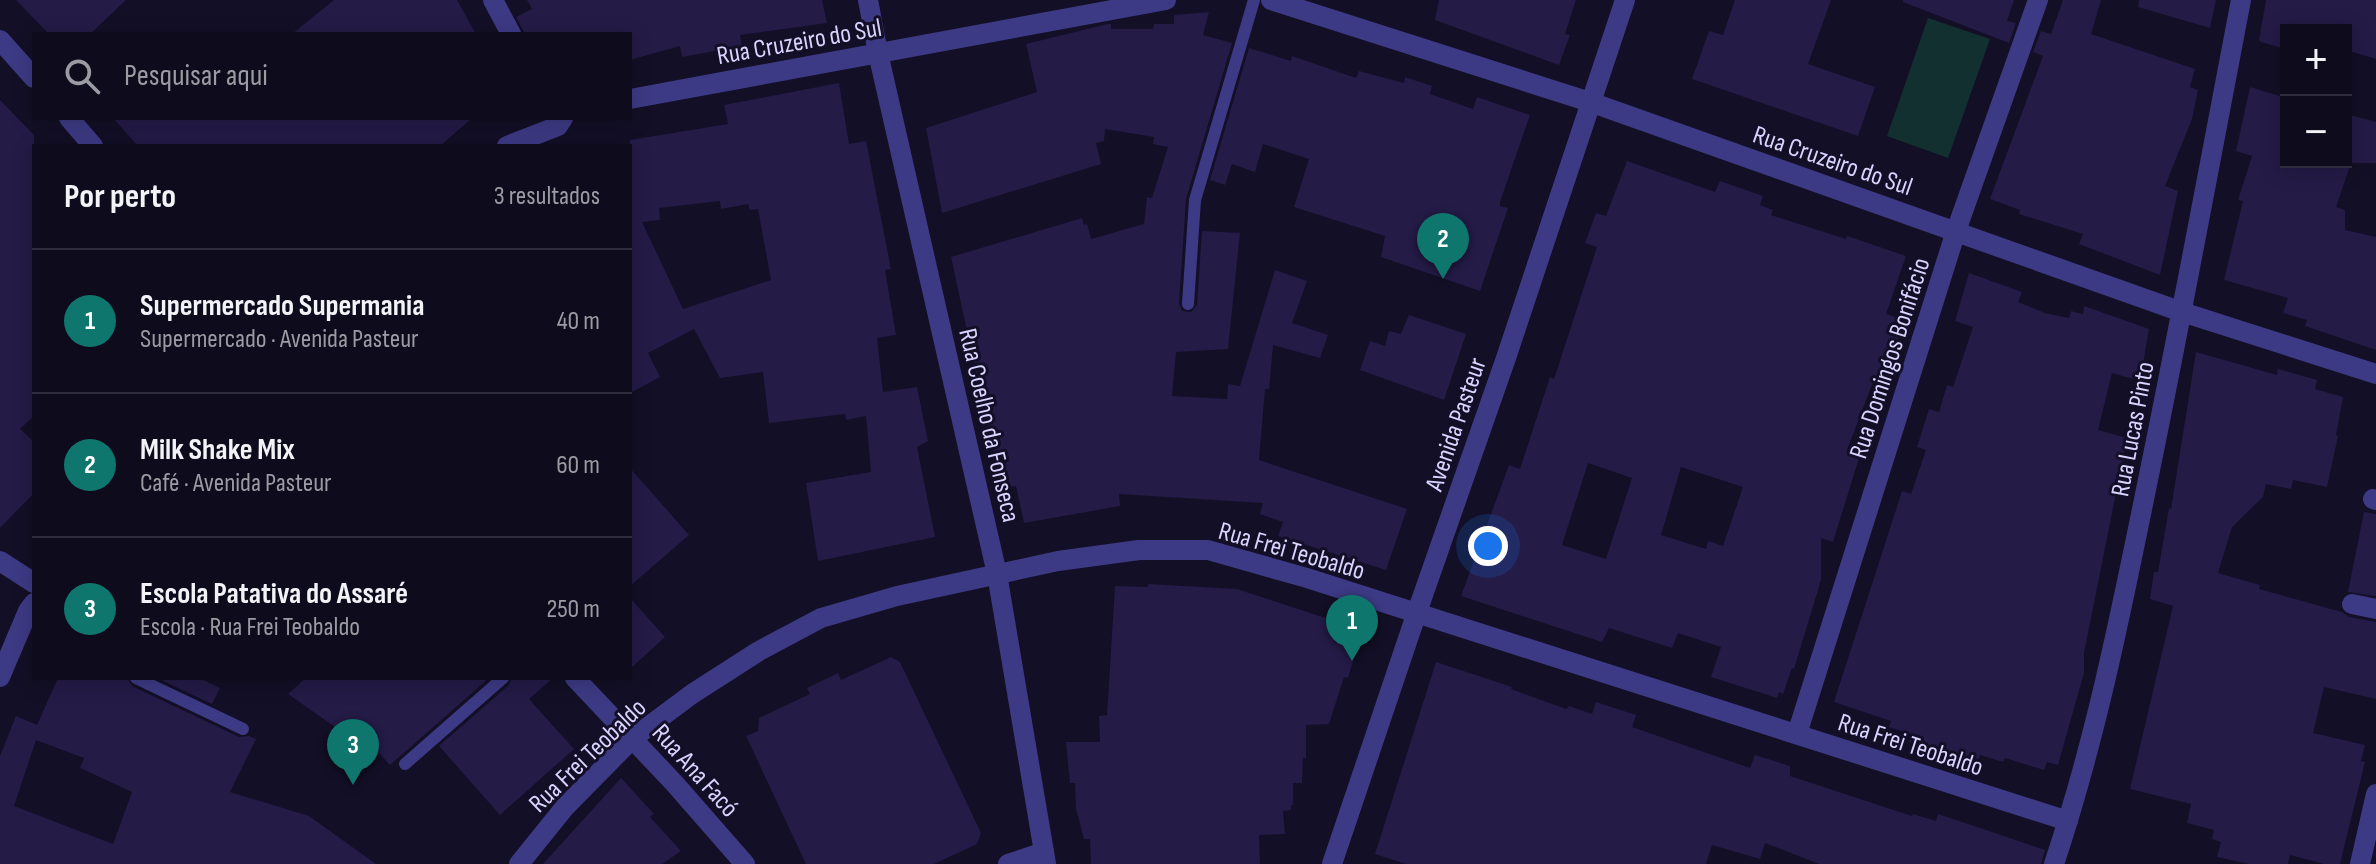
<!DOCTYPE html>
<html lang="pt">
<head>
<meta charset="utf-8">
<style>
  body { margin:0; font-family:"Sofia Sans Condensed",sans-serif; background:#171425; color:#f1f3f6 }
  .controls { position:absolute; right:24px; top:24px; display:grid; overflow:hidden; border-radius:0px; box-shadow:0 4px 20px #0003 }
  .controls button { width:72px; height:72px; display:grid; place-items:center; padding:0; border:0; border-bottom:2px solid #2e2b3b; background:#0e0b1c; color:#f1f3f6; font:40px sans-serif }
  .you { position:absolute; left:1488px; top:546px; width:28px; height:28px; margin:-20px; border:6px solid #fff; border-radius:50%; background:#1a73e8; box-shadow:0 0 0 12px #1a73e833 }
  .badge { display:grid; place-items:center; width:52px; height:52px; border-radius:50%; background:#0f766e; color:#fff; font-size:26px; font-weight:700 }
  .pin { position:absolute; translate:-50% -66px; filter:drop-shadow(0 2px 4px #0008) }
  .pin::after { content:''; position:absolute; top:42px; width:28px; height:24px; background:inherit; clip-path:polygon(0 0,100% 0,50% 100%) }
  .list { margin:0; padding:0; list-style:none }
  h2 { display:flex; justify-content:space-between; align-items:center; height:104px; margin:0; padding:0 32px; font-size:34px }
  h2 small { font-size:26px; font-weight:400; color:#9b9ba3 }
  .list li { display:grid; grid-template-columns:52px 1fr auto; gap:24px; align-items:center; box-sizing:border-box; height:144px; padding:0 32px; border-top:2px solid #2e2b3b }
  .list b { display:block; font-size:30px; white-space:nowrap }
  .list p { margin:0; font-size:26px; white-space:nowrap; color:#9b9ba3 }
  .list em { font-size:26px; font-style:normal; color:#9b9ba3 }
  .icon { flex:none; width:44px; height:44px; fill:none; stroke:currentColor; stroke-width:2; stroke-linecap:round; stroke-linejoin:round }
  .map { position:relative; flex:none; width:2376px; height:864px; overflow:hidden }
  .search { position:absolute; background:#0e0b1c; box-shadow:0 4px 20px #0003; left:32px; top:32px; width:600px; height:88px; display:flex; align-items:center; gap:20px; box-sizing:border-box; padding:0 28px; border-radius:0px; color:#9b9ba3; font-size:30px }
  .panel { position:absolute; background:#0e0b1c; box-shadow:0 4px 20px #0003; left:32px; top:144px; width:600px; height:536px; border-radius:0px }
  .map>svg:first-child { display:block }
  .green { fill:#12302f }
  .building { fill:#241b47; fill-rule:evenodd }
  .lines { fill:none; stroke-linecap:round; stroke-linejoin:round }
  .service { stroke:#3d3a85; stroke-width:12 }
  .minor { stroke:#3d3a85; stroke-width:20 }
  .labels { text-anchor:middle; stroke-width:6; stroke-linejoin:round; paint-order:stroke }
  .street-label { font-size:26px; fill:#d9d4ff; stroke:#130f26 }
</style>
</head>
<body>
<div class="map">
<svg width="2376" height="864" viewBox="0 0 2376 864">
  <rect width="100%" height="100%" fill="#130f26"/>
  <!-- green -->
  <path class="green" d="M1928,18L1990,39L1948,158L1887,136Z"/>
  <!-- building -->
  <g class="building">
    <path d="M16,0H126L90,34H49Z"/>
    <path d="M334,0H457L476,34H292Z"/>
    <path d="M527,0H822L827,23L740,35L742,46L682,57L680,46L630,60V34H525L516,17L532,9Z"/>
    <path d="M1439,0H1576L1565,34L1570,35L1559,65L1435,20Z"/>
    <path d="M1735,0H1831L1808,64L1875,87L1858,136L1692,79L1709,31L1723,35Z"/>
    <path d="M1903,0H2014L2007,21L2016,23L2009,43L1903,2Z"/>
    <path d="M2063,0H2101L2091,34L2195,69L2190,87L2198,90L2192,119L2165,186L2178,191L2160,275L2079,244L2083,234L2019,214L2020,210L1990,199L2043,56L2033,52L2041,31L2051,34Z"/>
    <path d="M2139,0H2216L2210,28L2138,7Z"/>
    <path d="M2266,0H2376V59L2346,50V30H2286V49L2261,42L2259,40Z"/>
    <path d="M1209,12L1203,35L1232,43L1186,199L1179,303L1182,311L1191,312L1197,305L1202,231L1240,233L1228,349L1176,352L1172,396L1227,399L1228,384L1240,386L1275,270L1307,281L1292,323L1328,335L1320,358L1273,345L1269,389H1265L1259,460L1407,509L1386,570L1278,536L1283,522L1260,514L1263,503L1119,494L1120,506L1024,523L1016,486L1001,488L951,257L1082,218L1084,225L1087,224L1091,239L1144,224L1147,197L1152,198L1168,147L1153,144L1154,137L1105,129L1104,141L1096,143L1101,164L942,213L926,128L1037,92L1026,44L1108,24H1111V29H1153L1154,24H1174V15Z"/>
    <path d="M1249,48L1291,61L1292,56L1356,78L1359,71L1404,83L1405,77L1432,86L1430,94L1473,109L1477,97L1530,115L1500,202V206L1508,208L1480,291L1381,257L1385,236L1294,207L1309,159L1263,144L1255,172L1232,164L1225,185L1210,180Z"/>
    <path d="M839,83L849,144L866,141L891,269L885,270L896,335L877,338L883,392L917,387L928,441L917,447L935,537L818,561L806,483L871,472L866,416L846,420L845,414L769,423L763,372L720,378L694,329L648,353L660,377L630,393V140L728,124L724,105ZM720,201L721,209L748,204L750,210L758,209L771,280L683,309L642,222L660,220L659,208Z"/>
    <path d="M2250,87L2286,98V162H2346V114L2376,122V163H2351L2336,207L2345,210V230L2376,237V350L2305,326L2307,320L2283,313L2288,298L2224,280L2243,201L2238,200L2252,156L2236,151Z"/>
    <path d="M0,100L34,135V416L20,429L34,442V493L0,528Z"/>
    <path d="M113,118H472L440,146H138Z"/>
    <path d="M1627,161L1715,192L1720,181L1763,196L1760,205L1773,210L1771,215L1846,239L1847,236L1906,256L1886,314L1904,320L1883,386L1873,382L1847,450L1860,455L1833,542L1821,538V580L1794,669L1792,668L1783,694L1779,692L1777,698L1711,677L1721,647L1678,633L1672,648L1609,628L1602,642L1461,596L1509,465L1520,469L1550,377L1554,379L1597,247L1585,243L1596,213L1606,216ZM1588,463L1632,478L1606,559L1562,545ZM1681,467L1743,487L1723,546L1708,541L1706,549L1661,535Z"/>
    <path d="M1969,273L2022,292L2018,302L2045,313L2069,318L2071,311L2083,314L2084,306L2149,329L2140,381L2112,373L2098,430L2127,438L2084,653V673L2058,765L2047,762L2044,770L2005,758L2003,762L1980,755L1977,763L1909,742L1911,734L1889,727L1891,721L1834,702L1902,491L1911,494L1926,450L1917,447L1929,409L1939,412L1947,385L1953,387L1973,327L1955,321Z"/>
    <path d="M1409,315L1466,334L1444,400L1360,370L1370,341L1385,346L1389,331L1401,334Z"/>
    <path d="M2196,352L2277,375L2278,369L2317,380L2315,389L2343,397L2336,435L2338,436L2327,487L2293,480L2291,489L2266,484L2263,497L2232,527L2218,573L2260,585L2259,589L2342,612L2349,617L2376,622V699L2324,687L2313,733L2365,745L2361,761L2365,762L2340,864H2324L2290,855L2288,864H2249L2217,857L2221,842L2212,839L2214,830L2187,823L2191,804L2130,789L2173,606L2150,599L2154,572H2158L2169,508L2171,509Z"/>
    <path d="M630,468L689,535L630,586Z"/>
    <path d="M2364,512L2376,514V596L2348,592Z"/>
    <path d="M1148,584L1237,589L1362,630L1348,678L1344,677L1329,724L1306,725V758H1303L1302,783H1293V805H1291V810L1283,811L1285,834L1259,835L1260,864H1091L1090,839H1084L1076,809L1075,783H1070L1066,742H1100L1099,716L1107,715L1115,586L1148,587Z"/>
    <path d="M630,598L665,637L630,669Z"/>
    <path d="M891,657L900,662L981,833L977,844L934,864H806L746,736L758,731L759,718L810,694L807,688L838,673L841,680Z"/>
    <path d="M1436,662L1512,687L1511,689L1566,709L1569,706L1592,714L1596,702L1636,715L1632,727L1750,768L1755,755L1790,766V776L1912,816L1913,814L1936,821L1938,814L1989,831L2045,850L2041,864H1819L1765,843L1760,859L1712,845L1706,864H1406L1375,854Z"/>
    <path d="M58,678H127L132,686L239,737L249,736L256,739L230,792L309,816L376,864H0V756L16,716L37,725ZM36,740L84,758L80,768L132,792L113,844L14,806Z"/>
    <path d="M157,678H199L220,688L212,704Z"/>
    <path d="M306,678H489L390,765L353,725L345,734L288,694Z"/>
    <path d="M512,678H553L529,699L574,749L500,815L439,746L509,685Z"/>
    <path d="M621,778L654,814L650,817L681,851L662,864H543Z"/>
  </g>
  <g class="lines">
    <!-- service -->
    <g class="service">
      <path d="M1188,304L1195,200L1254,0"/>
      <path d="M136,678L243,729"/>
      <path d="M405,764L503,678"/>
    </g>
    <!-- minor -->
    <g class="minor">
      <path d="M493,0L511,34"/>
      <path d="M868,0L878,53L997,574L1046,864"/>
      <path d="M1271,0L1590,102L2182,312L2376,374"/>
      <path d="M0,40L34,78"/>
      <path d="M630,99L1166,0"/>
      <path d="M69,118L93,146"/>
      <path d="M507,146L558,126L563,118"/>
      <path d="M2373,499L2376,500"/>
      <path d="M0,561L34,583"/>
      <path d="M2352,604L2376,609"/>
      <path d="M0,677L28,611L34,603"/>
      <path d="M575,678L675,784L745,864"/>
      <path d="M1797,734L1956,231L2038,0"/>
      <path d="M519,864L565,807L633,738L692,694L759,651L821,618L897,596L1058,561L1139,550H1208L1307,578L2068,821"/>
      <path d="M1008,864L1044,852"/>
      <path d="M1332,864L1416,615L1506,358L1625,0"/>
      <path d="M2054,864C2097,736 2123,602 2150,470C2182,314 2211,157 2241,0"/>
      <path d="M2360,864L2376,794"/>
    </g>
  </g>
  <g class="labels">
    <!-- street labels -->
    <g class="street-label">
      <text transform="translate(799 41) rotate(-10)" y="9">Rua Cruzeiro do Sul</text>
      <text transform="translate(1833 160) rotate(19)" y="9">Rua Cruzeiro do Sul</text>
      <text transform="translate(1889 358) rotate(-72)" y="9">Rua Domingos Bonifácio</text>
      <text transform="translate(1455 424) rotate(-71)" y="9">Avenida Pasteur</text>
      <text transform="translate(990 425) rotate(77)" y="9">Rua Coelho da Fonseca</text>
      <text transform="translate(2132 429) rotate(-79)" y="9">Rua Lucas Pinto</text>
      <text transform="translate(1292 550) rotate(16)" y="9">Rua Frei Teobaldo</text>
      <text transform="translate(1911 744) rotate(18)" y="9">Rua Frei Teobaldo</text>
      <text transform="translate(587 755) rotate(-44)" y="9">Rua Frei Teobaldo</text>
      <text transform="translate(696 770) rotate(48)" y="9">Rua Ana Facó</text>
    </g>
  </g>
</svg>
<div class="controls">
<button>+</button>
<button>−</button>
</div>
<div class="you"></div>
<div class="pin badge" style="left:1352px;top:661px">1</div>
<div class="pin badge" style="left:1443px;top:279px">2</div>
<div class="pin badge" style="left:353px;top:785px">3</div>
<div class="search"><svg class="icon" aria-label="search" viewBox="0 0 24 24"><circle cx="10" cy="10" r="6"/><path d="M15 15l6 6"/></svg>Pesquisar aqui</div>
<section class="panel">
<h2>Por perto<small>3 resultados</small></h2>
<ul class="list">
<li><span class="badge">1</span><div><b>Supermercado Supermania</b><p>Supermercado · Avenida Pasteur</p></div><em>40 m</em></li>
<li><span class="badge">2</span><div><b>Milk Shake Mix</b><p>Café · Avenida Pasteur</p></div><em>60 m</em></li>
<li><span class="badge">3</span><div><b>Escola Patativa do Assaré</b><p>Escola · Rua Frei Teobaldo</p></div><em>250 m</em></li>
</ul>
</section>
</div>
</body>
</html>
